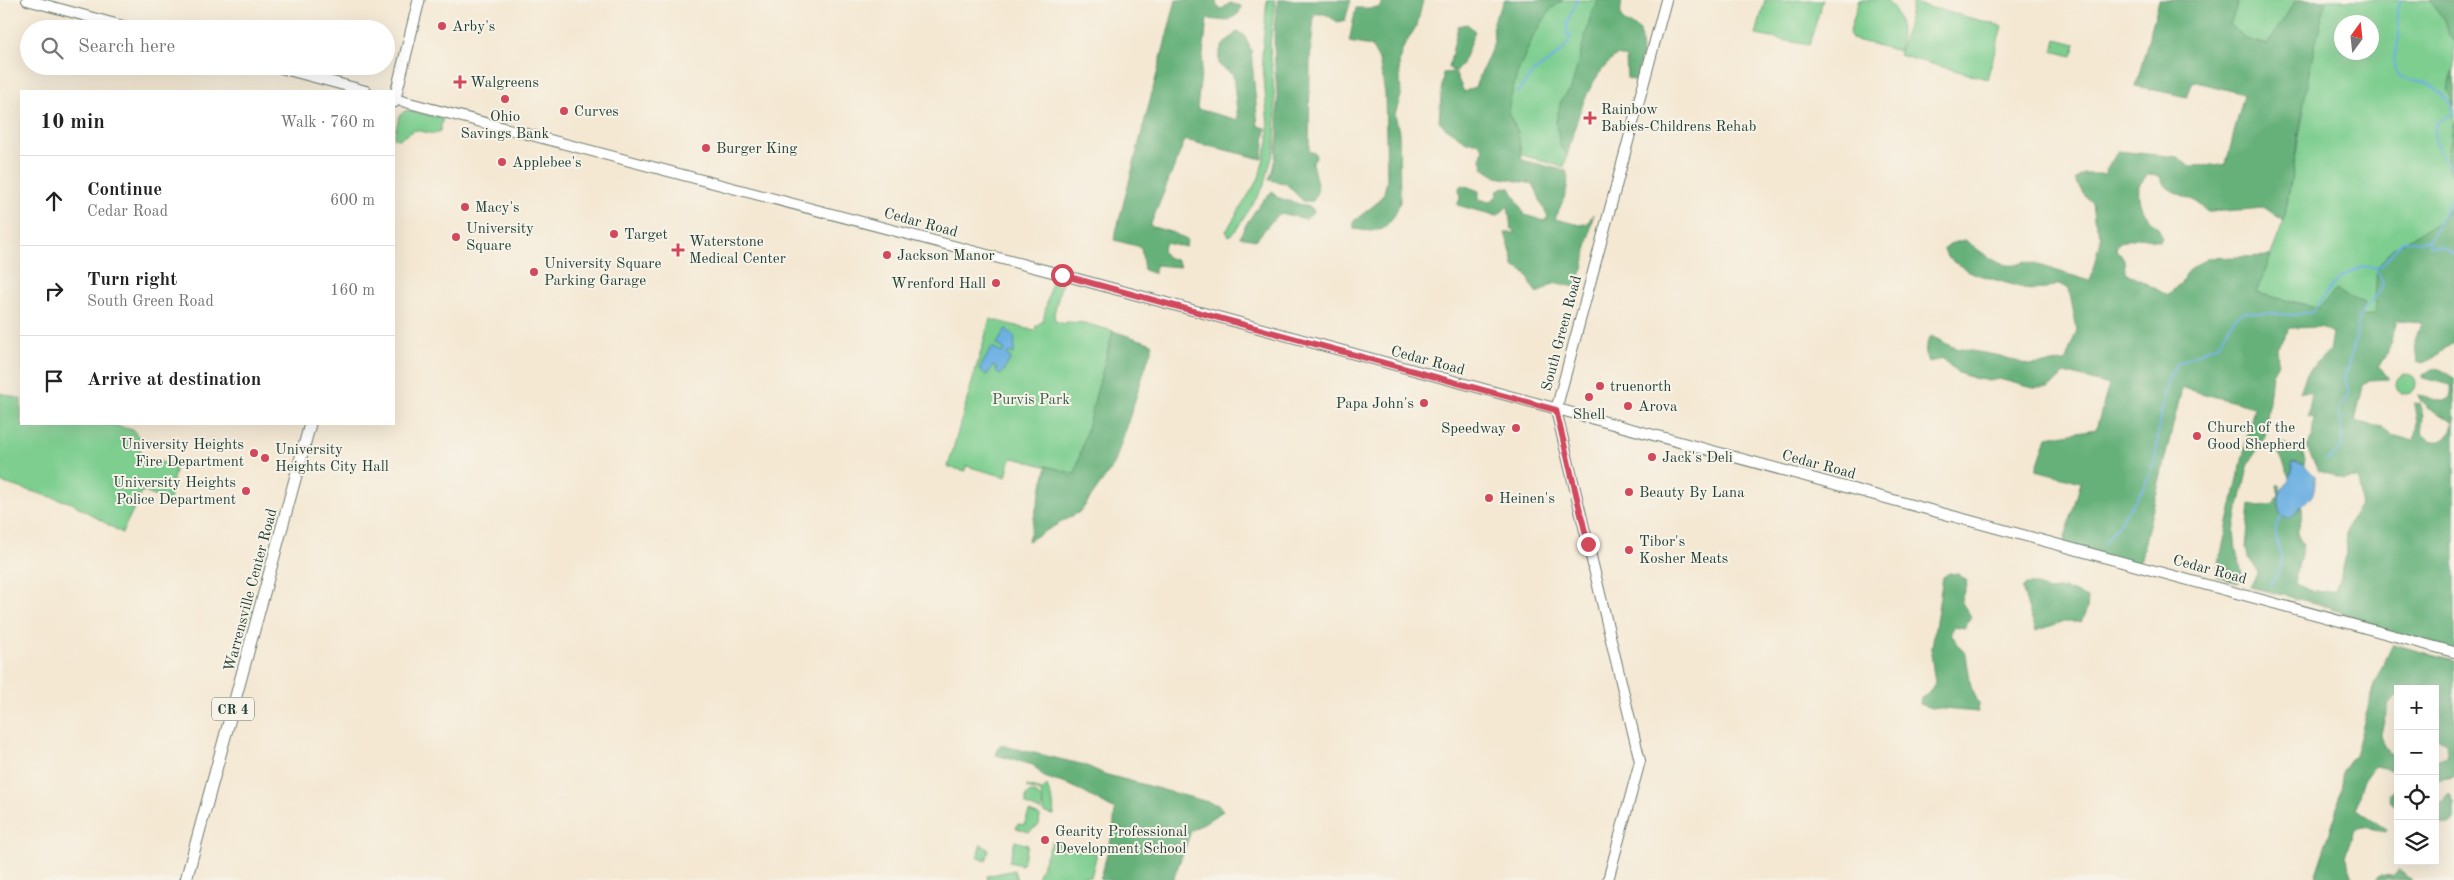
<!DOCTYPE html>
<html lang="en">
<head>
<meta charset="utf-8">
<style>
  body { margin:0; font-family:"Old Standard TT",serif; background:#f2f2f2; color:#222 }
  .controls { position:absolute; right:15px; bottom:15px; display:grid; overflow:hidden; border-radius:0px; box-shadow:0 5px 20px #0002 }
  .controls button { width:45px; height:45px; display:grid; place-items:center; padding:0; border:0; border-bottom:1px solid #e0e0e0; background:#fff; color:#222; font:25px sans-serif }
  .compass { position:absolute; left:2334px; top:15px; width:45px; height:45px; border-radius:50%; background:#fff; box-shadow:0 5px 20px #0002; rotate:15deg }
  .stop { position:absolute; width:15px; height:15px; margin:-11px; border:4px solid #d1495b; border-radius:50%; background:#fff }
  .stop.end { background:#d1495b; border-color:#fff; box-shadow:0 1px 5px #0008 }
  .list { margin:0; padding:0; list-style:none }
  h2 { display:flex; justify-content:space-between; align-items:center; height:65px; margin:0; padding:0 20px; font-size:21px }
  h2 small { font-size:16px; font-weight:400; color:#767676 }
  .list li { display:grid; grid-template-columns:32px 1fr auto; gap:15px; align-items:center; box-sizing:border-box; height:90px; padding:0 20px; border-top:1px solid #e0e0e0 }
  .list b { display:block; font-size:19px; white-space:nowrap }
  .list p { margin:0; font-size:16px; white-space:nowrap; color:#767676 }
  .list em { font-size:16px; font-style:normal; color:#767676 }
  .icon { flex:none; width:28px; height:28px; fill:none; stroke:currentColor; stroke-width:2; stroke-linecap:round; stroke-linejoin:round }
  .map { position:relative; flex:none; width:2454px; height:880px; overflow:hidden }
  .search { position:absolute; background:#fff; box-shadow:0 5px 20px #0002; left:20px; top:20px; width:375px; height:55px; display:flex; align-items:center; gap:12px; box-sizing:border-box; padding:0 18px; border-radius:28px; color:#767676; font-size:19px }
  .panel { position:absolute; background:#fff; box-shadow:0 5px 20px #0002; left:20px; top:90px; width:375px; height:335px; border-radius:0px }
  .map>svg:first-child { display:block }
  .green { fill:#7dce8f; stroke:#4e8662; fill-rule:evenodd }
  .forest { fill:#66b17a; stroke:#427757 }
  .water { fill:#6db0e2; stroke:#46768b }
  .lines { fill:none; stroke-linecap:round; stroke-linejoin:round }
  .stream { stroke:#6db0e2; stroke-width:2 }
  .secondary-casing { stroke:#6a796c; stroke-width:12 }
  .primary-casing { stroke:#6a796c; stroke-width:13 }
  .secondary { stroke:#fff; stroke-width:10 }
  .primary { stroke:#fff; stroke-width:11 }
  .route { stroke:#d1495b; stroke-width:6 }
  .poi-dot { fill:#d1495b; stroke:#f7f3e8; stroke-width:2 }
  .labels { text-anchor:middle; stroke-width:4; stroke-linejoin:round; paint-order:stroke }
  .shield { fill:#f7f3e8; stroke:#60746a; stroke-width:1 }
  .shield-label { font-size:14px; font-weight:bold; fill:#1f3d34 }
  .poi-label { font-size:15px; fill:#1f3d34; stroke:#f7f3e8; text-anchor:start }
  .street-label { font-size:15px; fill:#1f3d34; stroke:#f7f3e8 }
  .park-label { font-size:15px; fill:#325a46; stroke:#f7f3e8 }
</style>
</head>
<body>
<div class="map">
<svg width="2454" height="880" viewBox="0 0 2454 880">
  <rect width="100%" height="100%" fill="#f7f3e8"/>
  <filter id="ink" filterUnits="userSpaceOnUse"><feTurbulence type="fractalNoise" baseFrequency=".02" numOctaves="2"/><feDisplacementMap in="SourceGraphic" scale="10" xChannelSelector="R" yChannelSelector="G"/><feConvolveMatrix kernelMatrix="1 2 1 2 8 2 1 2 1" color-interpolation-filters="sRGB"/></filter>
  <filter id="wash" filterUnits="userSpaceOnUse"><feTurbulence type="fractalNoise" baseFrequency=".0096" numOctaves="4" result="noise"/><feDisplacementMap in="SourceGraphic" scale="20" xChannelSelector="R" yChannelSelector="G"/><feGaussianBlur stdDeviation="1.12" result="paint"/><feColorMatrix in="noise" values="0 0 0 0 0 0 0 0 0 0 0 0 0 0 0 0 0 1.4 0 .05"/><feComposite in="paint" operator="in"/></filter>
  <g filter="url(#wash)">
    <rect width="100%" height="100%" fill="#f4e8d3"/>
    <!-- green -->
    <g class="green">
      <path d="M1267,0H1275L1270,44L1276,114L1275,148L1263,188L1236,230L1229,236L1226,231L1259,178L1269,138L1262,55Z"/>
      <path d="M1523,0H1610L1564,167L1505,150L1499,123Z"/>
      <path d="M1765,0H1823L1809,45L1756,35Z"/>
      <path d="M1859,0H1887C1901,14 1903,32 1899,51L1852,39L1849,34Z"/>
      <path d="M2177,0H2454V300L2359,317L2256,293L2284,221L2304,110L2171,26ZM2342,22H2372V52H2342Z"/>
      <path d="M1913,3L2002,26L1987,79L1899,55Z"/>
      <path d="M2056,39L2076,44L2072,56L2053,51Z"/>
      <path d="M406,110L443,118L440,131L435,134L415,130L399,139L394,138L399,116Z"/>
      <path d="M1052,279L1062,282L1054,314L1055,321L1065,324L1066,322L1084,323L1113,331L1075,474L1014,458L1010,460L1006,477L966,466L965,471L948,467L990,319L1035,331L1036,326L1043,321Z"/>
      <circle cx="2406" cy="384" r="10"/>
      <path d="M0,393L21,399V424H110L133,430L142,441L139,458L176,465L169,502L142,491L122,533L72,503L0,482Z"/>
      <path d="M1027,786L1042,790L1047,786L1053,802L1054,815L1044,813L1041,792L1027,788Z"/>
      <path d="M1030,792L1037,794L1043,802L1041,811L1026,805V796Z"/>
      <path d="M1029,812L1040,816L1039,825L1029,832L1016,828L1018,824L1024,825Z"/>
      <path d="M1015,841L1028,845L1022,865L1009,862Z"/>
      <path d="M1052,842L1097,853L1091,877L1084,876L1085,880H1036Z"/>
      <path d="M981,844L989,850L986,861L977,857Z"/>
      <path d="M1014,870L1017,880H988L987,876Z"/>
    </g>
    <!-- forest -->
    <g class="forest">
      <path d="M1176,0H1216L1217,7L1222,9L1230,3L1241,6L1239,13L1228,21L1207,19L1197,109L1238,120L1233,75L1219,65C1217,47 1225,43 1237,32L1244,35L1251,50L1258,126L1266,128L1262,159L1185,140L1150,226L1174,233L1187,240L1186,247L1165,243L1162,251L1167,257L1178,261L1180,267L1155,265V274L1144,270L1141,247L1114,240Z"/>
      <path d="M1278,0H1351L1345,20L1338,22L1325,14H1314L1310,62L1309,151L1315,153L1316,157L1312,163L1318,189L1313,201H1303L1285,183L1269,180C1291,121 1265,60 1278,0Z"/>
      <path d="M1384,0H1423L1417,25L1403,48L1399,61L1401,96L1395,114L1399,132L1400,202L1394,216L1383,229L1371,231L1354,229V221L1378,202L1384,193L1387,180L1385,93L1379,60L1371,46L1349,42L1356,8H1379Z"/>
      <path d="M1505,0H1563L1551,9L1533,37L1517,74L1509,105V114L1518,132L1522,160L1566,171C1572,188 1561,203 1555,219L1580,225L1588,223L1593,214L1583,269L1575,287C1568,286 1559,281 1551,285C1546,288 1544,291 1537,293L1533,288L1526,273L1513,266V259L1505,233H1515L1511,228L1508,206L1497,216L1457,205L1460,199L1459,188L1463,185L1479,191V199L1490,202L1496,197L1498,190L1504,187L1510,188L1525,215L1545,221L1548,216C1541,206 1539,194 1533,184L1497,177L1483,168L1481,157L1483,148L1478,142H1466C1458,134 1446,130 1439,121L1443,73L1455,72L1464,92L1475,87L1494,43L1493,21Z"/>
      <path d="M1599,0H1622C1617,28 1627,19 1640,31L1642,53L1636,81L1627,78L1626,58L1618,55C1588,75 1576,121 1567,155L1560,146L1556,122L1561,100L1571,89L1592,12Z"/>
      <path d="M2159,0H2239L2230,24L2246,39L2267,45L2296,0H2326L2310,67L2284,221L2265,208L2209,212C2194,194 2165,196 2160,176L2147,175L2139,185C2138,196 2139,207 2147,217C2153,224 2159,226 2162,237L2160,241L2141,237L2120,242L2116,248L2124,260L2125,272L2167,295L2181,284L2185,274L2206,258L2271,256L2256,293L2319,308L2336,289L2346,296L2364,303L2360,317L2374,314L2377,268L2392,249L2438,222L2454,203V343C2440,349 2434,364 2417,363L2415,342L2421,322L2397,320L2387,354L2379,366L2389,379L2369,380L2363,386L2355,421L2383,428L2392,435L2414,441L2417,423L2414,404L2419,403L2423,416L2421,434C2436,447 2450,442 2453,423C2442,413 2422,409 2418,395C2429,395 2454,414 2451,385L2423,378V375C2439,362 2441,371 2454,378V652L2347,622L2348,614L2331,609V607L2250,587L2258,572L2248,556L2246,548L2250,504L2259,506L2275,504L2279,495L2277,485H2280L2279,509L2283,517L2297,513L2301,504C2305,516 2299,522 2297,534L2303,545L2294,584L2315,592L2335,591C2338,580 2343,571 2345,560C2347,551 2344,542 2346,533C2353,504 2368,515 2357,478L2344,479L2318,471L2307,447L2312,439L2314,418L2308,416L2312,392H2300L2308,371L2329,351L2332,333L2321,327L2290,328L2277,347L2278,363L2272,374L2265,437L2249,463L2237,515L2234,531L2236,550L2242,573L2239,582L2216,576L2254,407L2182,388L2139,566L2063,545L2081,482L2036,470L2047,437L2096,429L2109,385L2065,373L2049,388H2033L1999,379L1989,381L1973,378L1958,373L1943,359L1928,362C1924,353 1925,345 1931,336L1955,348L2001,356L2028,365L2065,362L2077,330L2069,289L2059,284L2046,289L2031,290L1982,276L1968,271L1947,257L1944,249L1953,243L1965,240C1981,251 2005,275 2025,261L2090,281L2101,237L2094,219L2092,202L2084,195L2075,180L2083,174H2104L2118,151L2177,157L2191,166C2204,165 2214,167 2226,164L2244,94L2193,81L2187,97L2136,86Z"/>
      <path d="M2429,0H2454V42L2449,36L2445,20Z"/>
      <path d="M1467,24L1475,31C1469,43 1465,64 1456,71L1451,70L1449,67L1458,26Z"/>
      <path d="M2454,70V106L2447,89Z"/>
      <path d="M2454,121V177L2446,166Z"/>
      <path d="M1273,191L1276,197L1312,208L1314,212L1306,219L1284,214L1276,216L1256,240L1240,237C1243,227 1264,196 1273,191Z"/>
      <path d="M1113,331L1153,344L1114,465L1081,511L1028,541L1047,466L1075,474Z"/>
      <path d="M2282,443L2301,449L2305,460L2304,465L2293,462L2291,479L2277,449V444Z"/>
      <path d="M1949,573L1958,574L1967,581L1961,601L1971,617L1965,628L1953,626L1951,634L1966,655L1971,687L1979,704L1978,712L1931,708L1920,704L1921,698L1928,694L1935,683L1931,654L1943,577Z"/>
      <path d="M2027,584H2034L2048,591L2065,589L2088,598L2087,609L2081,622H2062L2036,631L2022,589Z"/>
      <path d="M2393,644L2454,661V777L2435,780V760L2447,756L2446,743L2435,737V718L2439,697L2435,695V689H2398V695L2389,703L2380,736L2390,755L2398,756V772L2376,766C2361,777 2360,792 2356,809L2386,828L2385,831L2363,827L2354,829L2345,856L2353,878L2356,880H2314L2337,811L2343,771L2349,760L2355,756L2374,684Z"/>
      <path d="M1000,745L1085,765L1104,774L1219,805L1223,811L1191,831L1173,880H1100L1113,832L1115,810L1072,786L1044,777L1033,765L996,755Z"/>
      <path d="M2394,790L2398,791V808L2391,802L2389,794Z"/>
      <path d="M2449,794L2454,803V820L2451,824L2437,825L2435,824V801L2443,803Z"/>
      <path d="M2399,869L2412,880H2375L2380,875L2393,876Z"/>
    </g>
    <!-- water -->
    <g class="water">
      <path d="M1006,328L1015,338L1014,352V354L1009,352L1007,355L1011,358L1001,375L996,372L997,369L993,366L987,375L979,370L992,347L1002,353L1004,349L997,344Z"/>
      <path d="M2293,462L2304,465L2315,476C2315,484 2315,494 2309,499C2306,502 2302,503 2300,506C2294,515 2290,524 2280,514C2279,508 2278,494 2282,489C2288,480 2295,475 2291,463Z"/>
    </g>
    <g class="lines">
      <!-- stream -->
      <g class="stream">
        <path d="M2400,0C2393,13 2399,22 2399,35C2399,48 2391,56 2395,70C2402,83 2415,78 2427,83C2438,88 2446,98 2453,108V114C2449,117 2443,118 2439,121C2425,133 2445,162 2454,172"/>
        <path d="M1517,93C1522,87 1527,79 1532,74C1546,61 1563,57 1571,36H1567V24L1577,0"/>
        <path d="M2428,240L2430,246L2446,248L2454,255"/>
        <path d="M2325,460C2356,447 2337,432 2339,410L2349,393L2344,378L2353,350L2359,320L2364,309L2381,290L2383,283L2375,267"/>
        <path d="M2104,544L2144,488L2156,455L2160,417L2168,380L2176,364L2218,344L2235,318L2244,312L2293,315L2311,313L2339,278L2362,267H2380L2403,240L2419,242L2430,240L2454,193"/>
        <path d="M2270,584C2298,555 2262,540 2282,516"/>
      </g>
    </g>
  </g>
  <g filter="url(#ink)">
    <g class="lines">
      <!-- secondary casing -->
      <g class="secondary-casing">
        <g id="secondary">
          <path d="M27,0L134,29"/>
          <path d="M273,66L366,91"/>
          <path d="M394,99L1052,272L2454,652"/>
          <path d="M1608,880L1640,761L1556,410L1666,0"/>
        </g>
      </g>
      <!-- primary casing -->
      <g class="primary-casing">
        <g id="primary">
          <path d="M394,102L419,0"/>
          <path d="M186,880L310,424"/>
        </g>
      </g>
      <!-- secondary -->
      <use href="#secondary" class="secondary"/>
      <!-- primary -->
      <use href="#primary" class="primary"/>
    </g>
  </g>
  <g class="lines" filter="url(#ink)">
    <!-- route -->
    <path class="route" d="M1062,275L1556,410L1588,544"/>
  </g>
  <!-- markers -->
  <g class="poi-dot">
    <circle cx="442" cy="26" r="5"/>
    <path d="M457.5 74.5h5v5h5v5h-5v5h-5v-5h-5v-5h5z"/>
    <circle cx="505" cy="99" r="5"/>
    <circle cx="564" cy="111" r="5"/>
    <path d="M1587.5 110.5h5v5h5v5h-5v5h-5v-5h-5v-5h5z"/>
    <circle cx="706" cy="148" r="5"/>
    <circle cx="502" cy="162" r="5"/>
    <circle cx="465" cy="207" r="5"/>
    <circle cx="614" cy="234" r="5"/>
    <circle cx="456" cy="237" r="5"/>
    <path d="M675.5 242.5h5v5h5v5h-5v5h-5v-5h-5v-5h5z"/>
    <circle cx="887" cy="255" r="5"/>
    <circle cx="534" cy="272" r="5"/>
    <circle cx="996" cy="283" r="5"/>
    <circle cx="1600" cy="386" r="5"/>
    <circle cx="1589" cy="397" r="5"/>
    <circle cx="1424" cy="403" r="5"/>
    <circle cx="1628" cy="406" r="5"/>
    <circle cx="1516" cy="428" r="5"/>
    <circle cx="2197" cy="436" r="5"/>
    <circle cx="254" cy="453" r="5"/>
    <circle cx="1652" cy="457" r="5"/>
    <circle cx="265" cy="458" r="5"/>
    <circle cx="246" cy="491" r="5"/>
    <circle cx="1629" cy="492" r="5"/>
    <circle cx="1489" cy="498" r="5"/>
    <circle cx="1629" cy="550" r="5"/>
    <circle cx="1045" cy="840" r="5"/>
  </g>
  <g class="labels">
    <!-- shield labels -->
    <rect class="shield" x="212" y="697.5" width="42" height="23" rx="4"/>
    <g class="shield-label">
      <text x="233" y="714">CR 4</text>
    </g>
    <!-- poi labels -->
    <g class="poi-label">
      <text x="452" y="31">Arby's</text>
      <text x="470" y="87">Walgreens</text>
      <text x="1601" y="114">Rainbow<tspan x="1601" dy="17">Babies-Childrens Rehab</tspan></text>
      <text x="574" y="116">Curves</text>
      <text x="505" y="121" text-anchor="middle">Ohio<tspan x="505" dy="17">Savings Bank</tspan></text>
      <text x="716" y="153">Burger King</text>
      <text x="512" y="167">Applebee's</text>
      <text x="475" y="212">Macy's</text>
      <text x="466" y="233">University<tspan x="466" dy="17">Square</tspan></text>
      <text x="624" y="239">Target</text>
      <text x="689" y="246">Waterstone<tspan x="689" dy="17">Medical Center</tspan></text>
      <text x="897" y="260">Jackson Manor</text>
      <text x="544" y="268">University Square<tspan x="544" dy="17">Parking Garage</tspan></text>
      <text x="986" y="288" text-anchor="end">Wrenford Hall</text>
      <text x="1610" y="391">truenorth</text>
      <text x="1414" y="408" text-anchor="end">Papa John's</text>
      <text x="1638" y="411">Arova</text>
      <text x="1589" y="419" text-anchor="middle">Shell</text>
      <text x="2207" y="432">Church of the<tspan x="2207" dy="17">Good Shepherd</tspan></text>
      <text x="1506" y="433" text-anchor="end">Speedway</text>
      <text x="244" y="449" text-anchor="end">University Heights<tspan x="244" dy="17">Fire Department</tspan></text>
      <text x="275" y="454">University<tspan x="275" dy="17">Heights City Hall</tspan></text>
      <text x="1662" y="462">Jack's Deli</text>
      <text x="236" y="487" text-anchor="end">University Heights<tspan x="236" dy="17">Police Department</tspan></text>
      <text x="1639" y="497">Beauty By Lana</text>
      <text x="1499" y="503">Heinen's</text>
      <text x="1639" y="546">Tibor's<tspan x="1639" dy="17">Kosher Meats</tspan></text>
      <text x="1055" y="836">Gearity Professional<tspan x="1055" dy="17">Development School</tspan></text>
    </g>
    <!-- street labels -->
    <g class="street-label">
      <text transform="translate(921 222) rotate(15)" y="5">Cedar Road</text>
      <text transform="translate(1561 333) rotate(-75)" y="5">South Green Road</text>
      <text transform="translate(1428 360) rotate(15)" y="5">Cedar Road</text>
      <text transform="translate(1819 464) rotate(15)" y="5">Cedar Road</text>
      <text transform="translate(2210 569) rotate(15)" y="5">Cedar Road</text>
      <text transform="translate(250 590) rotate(-75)" y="5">Warrensville Center Road</text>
    </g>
    <!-- park labels -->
    <g class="park-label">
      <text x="1031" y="404">Purvis Park</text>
    </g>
  </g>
</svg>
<div class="controls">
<button>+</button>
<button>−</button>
<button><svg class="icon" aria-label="locate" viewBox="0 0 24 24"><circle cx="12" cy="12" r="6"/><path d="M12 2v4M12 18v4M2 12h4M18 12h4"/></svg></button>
<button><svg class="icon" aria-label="layers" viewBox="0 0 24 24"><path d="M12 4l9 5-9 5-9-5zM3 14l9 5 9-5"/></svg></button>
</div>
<svg class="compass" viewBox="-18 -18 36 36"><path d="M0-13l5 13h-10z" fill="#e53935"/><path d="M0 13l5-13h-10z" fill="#767676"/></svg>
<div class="stop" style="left:1062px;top:275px"></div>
<div class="stop end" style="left:1588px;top:544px"></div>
<div class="search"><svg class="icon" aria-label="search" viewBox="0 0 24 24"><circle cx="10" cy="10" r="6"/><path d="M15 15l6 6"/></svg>Search here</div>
<section class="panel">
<h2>10 min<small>Walk · 760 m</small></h2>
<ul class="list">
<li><svg class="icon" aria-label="ahead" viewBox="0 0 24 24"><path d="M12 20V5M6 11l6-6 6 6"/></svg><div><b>Continue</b><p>Cedar Road</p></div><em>600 m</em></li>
<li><svg class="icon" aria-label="right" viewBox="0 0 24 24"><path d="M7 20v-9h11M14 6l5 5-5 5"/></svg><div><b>Turn right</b><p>South Green Road</p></div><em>160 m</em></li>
<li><svg class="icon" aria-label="arrive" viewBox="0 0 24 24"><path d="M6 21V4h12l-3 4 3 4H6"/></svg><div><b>Arrive at destination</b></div></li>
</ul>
</section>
</div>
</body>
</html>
